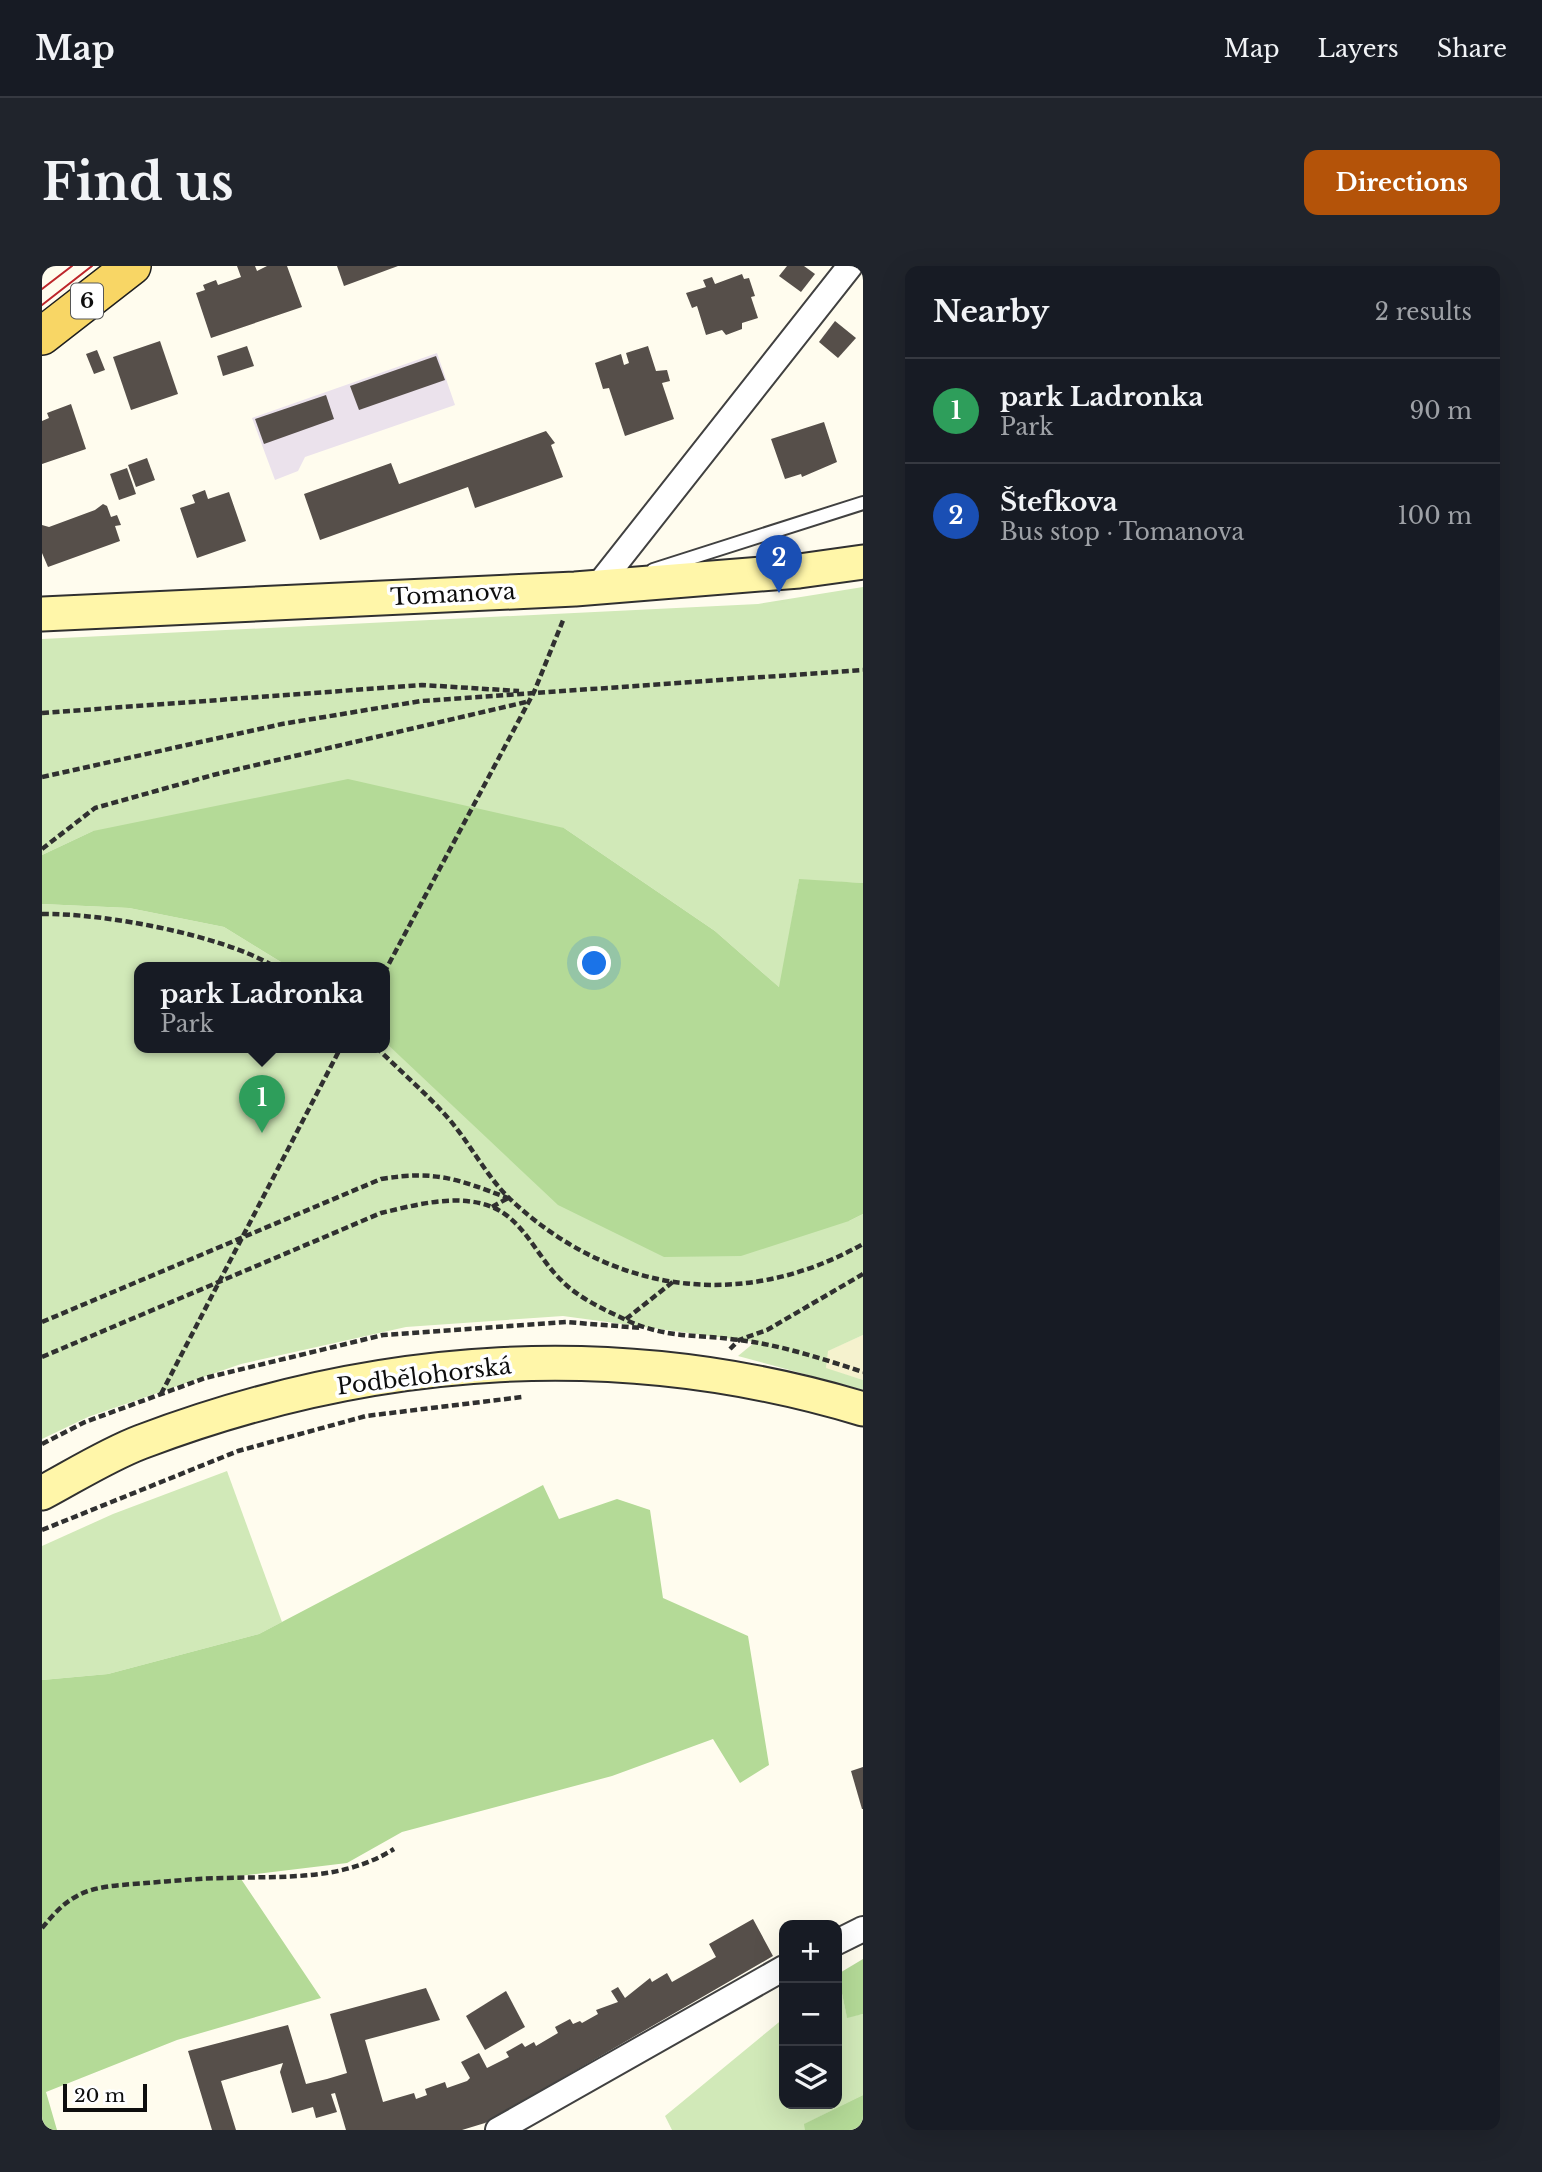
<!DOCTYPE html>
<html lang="en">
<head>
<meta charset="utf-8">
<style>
  body { margin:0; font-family:"Libre Baskerville",serif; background:#20242c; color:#f1f3f6 }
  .controls { position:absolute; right:21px; bottom:21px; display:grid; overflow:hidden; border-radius:14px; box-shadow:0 7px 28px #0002 }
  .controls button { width:63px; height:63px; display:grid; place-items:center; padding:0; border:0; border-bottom:2px solid #363941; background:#171b24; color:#f1f3f6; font:35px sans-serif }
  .scale { position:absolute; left:21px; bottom:18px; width:84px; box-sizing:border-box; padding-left:7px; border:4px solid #0e0e0e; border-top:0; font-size:19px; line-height:24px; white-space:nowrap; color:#0e0e0e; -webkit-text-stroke:5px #fff; paint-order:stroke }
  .you { position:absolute; left:553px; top:698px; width:24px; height:24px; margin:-18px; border:5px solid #fff; border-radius:50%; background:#1a73e8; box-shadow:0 0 0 10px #1a73e833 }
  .badge { display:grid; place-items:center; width:46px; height:46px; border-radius:50%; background:#b45309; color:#fff; font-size:23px; font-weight:700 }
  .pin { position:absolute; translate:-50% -58px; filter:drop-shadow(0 2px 4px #0008) }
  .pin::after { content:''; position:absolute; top:37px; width:24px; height:21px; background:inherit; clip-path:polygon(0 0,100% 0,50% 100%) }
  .popup { position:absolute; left:92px; top:696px; width:256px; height:91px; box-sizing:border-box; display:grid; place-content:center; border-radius:14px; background:#171b24; filter:drop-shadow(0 2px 5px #0005); font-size:23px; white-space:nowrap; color:#9ea1a6 }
  .popup b { font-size:26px; color:#f1f3f6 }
  .popup::after { content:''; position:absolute; left:50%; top:100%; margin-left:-14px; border:14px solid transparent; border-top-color:#171b24 }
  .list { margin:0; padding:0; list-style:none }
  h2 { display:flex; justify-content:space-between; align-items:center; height:91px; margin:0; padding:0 28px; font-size:30px }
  h2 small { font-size:23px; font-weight:400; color:#9ea1a6 }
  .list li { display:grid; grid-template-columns:46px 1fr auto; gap:21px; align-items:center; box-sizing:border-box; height:105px; padding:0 28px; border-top:2px solid #363941 }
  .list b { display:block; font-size:26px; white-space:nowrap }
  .list p { margin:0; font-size:23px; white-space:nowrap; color:#9ea1a6 }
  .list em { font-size:23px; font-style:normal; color:#9ea1a6 }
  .icon { flex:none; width:38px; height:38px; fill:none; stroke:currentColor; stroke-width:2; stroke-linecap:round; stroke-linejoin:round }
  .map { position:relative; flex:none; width:821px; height:1864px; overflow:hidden; border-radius:14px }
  header { display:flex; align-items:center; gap:42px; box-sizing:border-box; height:98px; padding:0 35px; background:#171b24; border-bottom:2px solid #363941 }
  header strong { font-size:33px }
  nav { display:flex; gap:38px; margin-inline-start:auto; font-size:24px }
  .intro { display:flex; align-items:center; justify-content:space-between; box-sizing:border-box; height:168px; padding:0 42px }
  h1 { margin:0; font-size:49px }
  .button { padding:18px 32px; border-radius:14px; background:#b45309; color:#fff; font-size:24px; font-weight:700 }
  main { display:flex; gap:42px; padding:0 42px }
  aside { flex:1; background:#171b24; border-radius:14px; box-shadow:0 7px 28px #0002 }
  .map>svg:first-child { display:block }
  .industrial { fill:#ebe2ec }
  .farmland { fill:#f5f2ce }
  .green { fill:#d1e9b8 }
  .forest { fill:#b4da97 }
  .building { fill:#564f4a }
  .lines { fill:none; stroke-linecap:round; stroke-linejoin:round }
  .lane-casing { stroke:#414141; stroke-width:16 }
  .street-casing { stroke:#414141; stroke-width:28 }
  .secondary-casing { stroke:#303030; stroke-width:37 }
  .primary-casing { stroke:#1f1f1f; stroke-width:40 }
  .path { stroke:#303030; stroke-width:4.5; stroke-dasharray:7 3.5; stroke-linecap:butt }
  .lane { stroke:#fff; stroke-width:12 }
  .street { stroke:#fff; stroke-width:24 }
  .secondary { stroke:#fff6a9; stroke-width:33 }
  .primary { stroke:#f8d665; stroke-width:37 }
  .tram { stroke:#bd262b; stroke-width:2 }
  .labels { text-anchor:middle; stroke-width:7; stroke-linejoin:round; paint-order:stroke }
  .shield { fill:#fff; stroke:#565656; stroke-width:2 }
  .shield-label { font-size:21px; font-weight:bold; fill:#0e0e0e }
  .street-label { font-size:23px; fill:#0e0e0e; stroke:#fff }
</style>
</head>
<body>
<header>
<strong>Map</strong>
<nav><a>Map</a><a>Layers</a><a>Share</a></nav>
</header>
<div class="intro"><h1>Find us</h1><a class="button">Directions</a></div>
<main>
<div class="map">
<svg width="821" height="1864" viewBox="0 0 821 1864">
  <rect width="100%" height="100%" fill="#fffcee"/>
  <!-- industrial -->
  <path class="industrial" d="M395,87L413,139L263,191L256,205L233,214L210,152Z"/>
  <!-- farmland -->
  <path class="farmland" d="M821,1069V1114L784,1103L785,1085Z"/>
  <!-- green -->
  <g class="green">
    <path d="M821,321V617L757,614L738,722L673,665L522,562L51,565L0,589V373L716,338Z"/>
    <path d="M0,638L87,642L182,661L247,701H97V781H342L343,776L365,795L807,955L821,948V1069L786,1085L784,1102L821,1114V1124L696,1090L713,1076L521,1050L364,1061L199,1098L46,1151L0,1173Z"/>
    <path d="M185,1205L240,1356L217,1368L66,1408L0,1414V1280L71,1248Z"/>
    <path d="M796,1708L805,1751L821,1748V1829L763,1858V1864H630L623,1850L742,1752V1838H795Z"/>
  </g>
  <!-- forest -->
  <g class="forest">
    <path d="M306,513L522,562L673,665L737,721L757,613L821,617V948L807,955L699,990L622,991L516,939L343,776L342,701H247L182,661L87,642L0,638V589L51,565Z"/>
    <path d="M501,1219L517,1253L575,1233L608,1244L621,1332L706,1370L727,1499L698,1517L671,1473L570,1510L360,1566L305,1597L197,1610L279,1732L135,1774L4,1826L15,1864H0V1414L66,1408L217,1368Z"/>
    <path d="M821,1693V1748L805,1752L796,1708Z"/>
    <path d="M821,1829V1864H763L762,1858Z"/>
  </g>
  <!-- building -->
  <g class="building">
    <path d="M195,0H213L215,5L225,0H245L260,41L169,72L154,27L163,24L161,19L174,14L176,19L199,11Z"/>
    <path d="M295,0H356L302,20Z"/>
    <path d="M745,0H762L773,8L759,26L737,10Z"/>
    <path d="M700,8L702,13L707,12L713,30L709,31L716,52L700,57V63L684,69L680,64L664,69L655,40L650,42L644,27L664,21L661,14L670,11L673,18Z"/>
    <path d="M793,55L814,72L796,92L777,76Z"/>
    <path d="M118,75L136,128L89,144L71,91Z"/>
    <path d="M205,80L212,100L181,110L175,90Z"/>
    <path d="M606,80L614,105L625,104L628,115L620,117L632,153L583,170L567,122L561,123L553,97L579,88L582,99L587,97L584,87Z"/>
    <path d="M55,84L63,104L52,108L44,88Z"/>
    <path d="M394,90L403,114L317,144L308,120Z"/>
    <path d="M284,129L292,153L222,178L213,153Z"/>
    <path d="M29,138L44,183L0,198V155L7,152L5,147Z"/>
    <path d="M782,156L795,196L760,211L759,208L743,213L729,173Z"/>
    <path d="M504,165L513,177L509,179L521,211L433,242L426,221L278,274L262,228L349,197L357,218Z"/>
    <path d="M105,192L113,214L94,221L86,199Z"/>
    <path d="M85,202L94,228L77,234L68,208Z"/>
    <path d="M163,224L166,233L187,226L204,275L155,292L138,242L153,237L150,229Z"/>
    <path d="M61,238L65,240L69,251L75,249L79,259L73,260L78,275L6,301L0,287V259L7,261L53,244Z"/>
    <path d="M821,1501V1543H820L809,1505Z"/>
    <path d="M711,1653L731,1690L443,1857L420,1864H304L293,1827L289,1828L295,1846L274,1852L271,1841L250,1847L238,1806L241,1797L179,1815L194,1864H170L146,1785L246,1759L264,1818L285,1813L305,1807L288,1748L384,1722L398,1754L323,1774L341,1836L372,1827L374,1833L385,1829L383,1823L403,1816L405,1822L425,1815L428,1812L419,1796L437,1787L445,1802L467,1791L464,1786L480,1777L483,1781L492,1776L494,1780L516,1767L513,1761L528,1753L531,1758L538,1755L540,1757L556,1748L554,1744L576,1736L569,1725L576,1721L583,1732L608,1712L610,1716L625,1707L630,1716L674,1691L667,1678Z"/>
    <path d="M464,1725L483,1761L443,1784L424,1750Z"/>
  </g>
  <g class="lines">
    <!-- lane casing -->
    <g class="lane-casing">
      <path id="lane" d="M611,304L821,237"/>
    </g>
    <!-- street casing -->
    <g class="street-casing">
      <g id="street">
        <path d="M555,321L808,0"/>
        <path d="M795,1676L821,1663"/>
        <path d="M456,1864L742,1702"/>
      </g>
    </g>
    <!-- secondary casing -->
    <g class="secondary-casing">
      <g id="secondary">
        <path d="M0,348L533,323L757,305L821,296"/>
        <path d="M0,1227C32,1210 65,1189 99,1176C334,1087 579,1070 821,1143"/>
      </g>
    </g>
    <!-- primary casing -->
    <g class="primary-casing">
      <path id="primary" d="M0,70L90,0"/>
    </g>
    <!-- path -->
    <g class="path">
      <path d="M0,447L380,419L477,425"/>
      <path d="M0,511L240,458L379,435L821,404"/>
      <path d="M0,583L53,542L171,509L484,436"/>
      <path d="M0,648C62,647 181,669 233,701"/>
      <path d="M342,707L492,426L522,352"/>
      <path d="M334,781C358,805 384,827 406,852C428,877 444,910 468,933C569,1028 700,1046 821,978"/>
      <path d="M450,941L466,932"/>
      <path d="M584,1053L632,1015"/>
      <path d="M0,1056L339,913C394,904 415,913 466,932"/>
      <path d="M688,1083L697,1074L725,1064L821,1008"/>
      <path d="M0,1091L339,947C373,939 416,927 450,941C482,954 495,991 519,1014C535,1031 561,1043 582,1053C624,1073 654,1068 697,1074C739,1079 781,1093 821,1106"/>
      <path d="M119,1128L299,781"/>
      <path d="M0,1178L43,1156L163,1112L341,1069L524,1056L600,1062"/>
      <path d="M0,1264L196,1185L324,1150L480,1131"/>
      <path d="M0,1662C11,1649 20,1638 35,1630C54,1619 83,1619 104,1617C131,1615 158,1612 185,1612C243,1610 301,1615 352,1583"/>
    </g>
    <!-- lane -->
    <use href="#lane" class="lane"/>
    <!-- street -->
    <use href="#street" class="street"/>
    <!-- secondary -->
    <use href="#secondary" class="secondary"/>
    <!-- primary -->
    <use href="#primary" class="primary"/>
    <!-- tram -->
    <g class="tram">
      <path d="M0,23L30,0"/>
      <path d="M0,39L50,0"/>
    </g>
  </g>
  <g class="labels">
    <!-- shield labels -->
    <rect class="shield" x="29" y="17.5" width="32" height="35" rx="5"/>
    <g class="shield-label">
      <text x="45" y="42">6</text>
    </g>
    <!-- street labels -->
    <g class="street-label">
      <text transform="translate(411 328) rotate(-3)" y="8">Tomanova</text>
      <text transform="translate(382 1110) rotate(-7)" y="8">Podbělohorská</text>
    </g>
  </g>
</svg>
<div class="controls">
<button>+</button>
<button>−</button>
<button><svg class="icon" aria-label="layers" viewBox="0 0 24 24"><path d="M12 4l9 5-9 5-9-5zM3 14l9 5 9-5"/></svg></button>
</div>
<div class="scale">20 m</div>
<div class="you"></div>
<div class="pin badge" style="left:220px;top:867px;background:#2e9e5b">1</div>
<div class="popup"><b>park Ladronka</b>Park</div>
<div class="pin badge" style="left:737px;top:327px;background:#1a4fb4">2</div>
</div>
<aside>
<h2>Nearby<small>2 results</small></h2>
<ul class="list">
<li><span class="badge" style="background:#2e9e5b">1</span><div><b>park Ladronka</b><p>Park</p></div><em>90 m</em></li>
<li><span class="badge" style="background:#1a4fb4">2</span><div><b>Štefkova</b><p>Bus stop · Tomanova</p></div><em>100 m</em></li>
</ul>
</aside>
</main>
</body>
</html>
